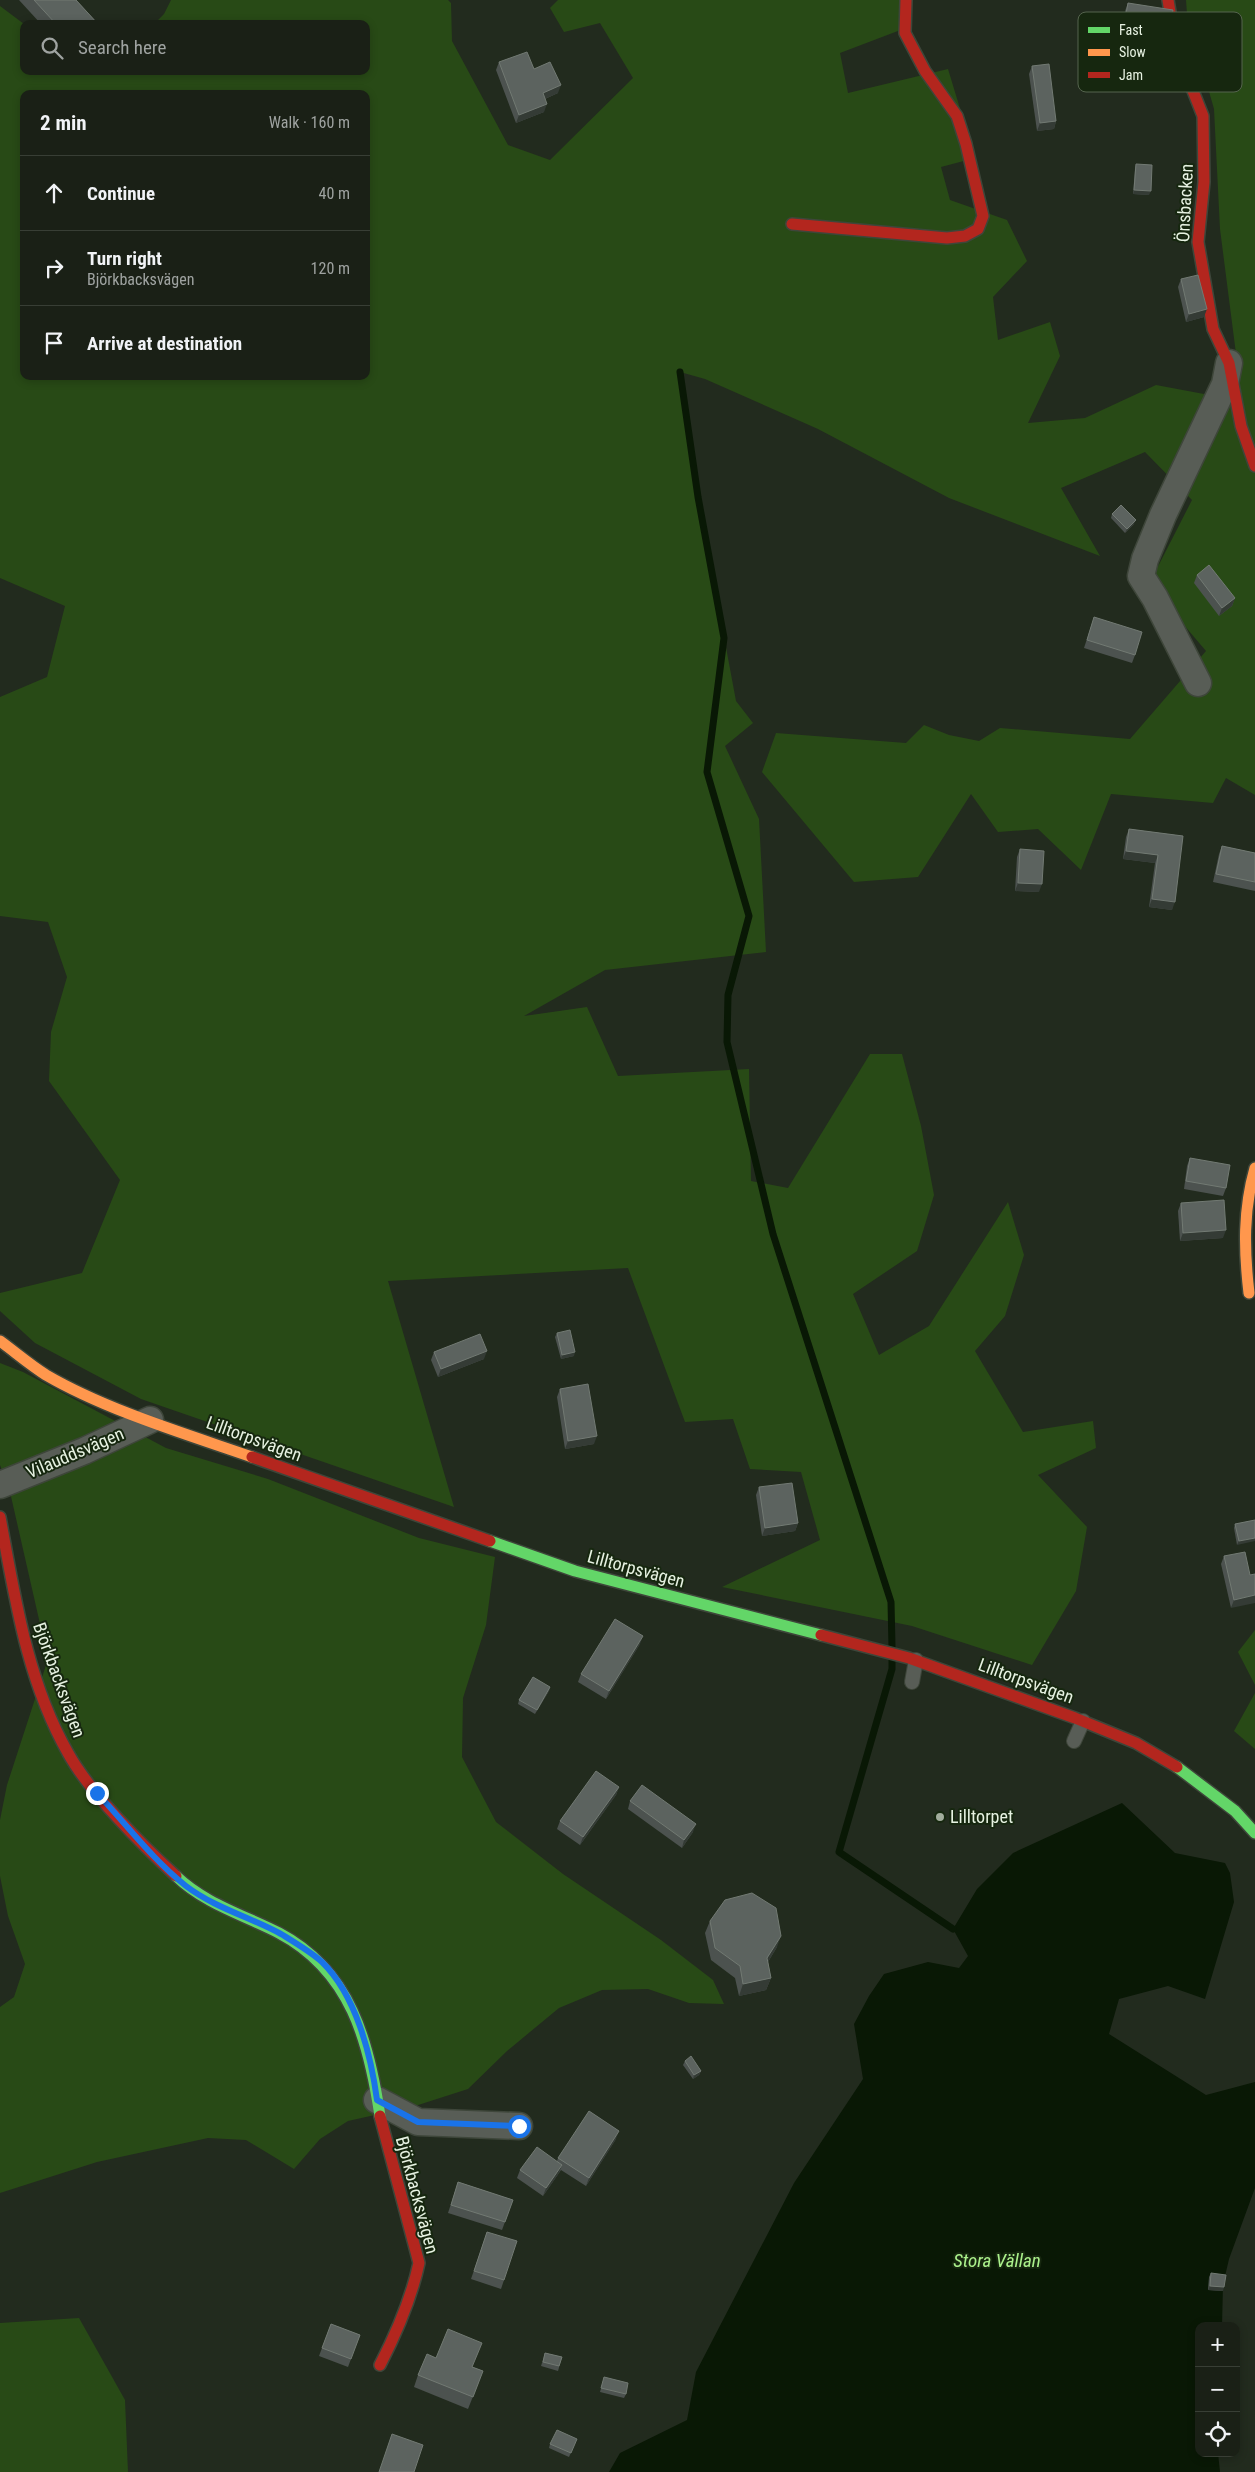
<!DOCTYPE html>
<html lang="en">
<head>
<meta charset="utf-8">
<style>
  body { margin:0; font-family:"Roboto Condensed",sans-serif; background:#272d23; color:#f1f3f6 }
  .controls { position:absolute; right:15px; bottom:15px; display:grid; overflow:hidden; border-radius:10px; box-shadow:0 2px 8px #0003 }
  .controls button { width:45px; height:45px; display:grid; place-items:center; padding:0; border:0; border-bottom:1px solid #383e35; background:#1a2016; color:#f1f3f6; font:25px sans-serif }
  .stop { position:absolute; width:15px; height:15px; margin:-11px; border:4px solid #1a73e8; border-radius:50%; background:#fff }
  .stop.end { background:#1a73e8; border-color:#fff; box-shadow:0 1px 5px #0008 }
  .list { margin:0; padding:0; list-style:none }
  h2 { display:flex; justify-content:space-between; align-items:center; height:65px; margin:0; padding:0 20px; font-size:21px }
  h2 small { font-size:16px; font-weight:400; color:#9fa3a1 }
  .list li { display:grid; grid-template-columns:32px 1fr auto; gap:15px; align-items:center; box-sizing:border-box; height:75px; padding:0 20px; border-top:1px solid #383e35 }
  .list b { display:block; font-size:19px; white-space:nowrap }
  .list p { margin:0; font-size:16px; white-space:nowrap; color:#9fa3a1 }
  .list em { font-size:16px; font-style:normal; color:#9fa3a1 }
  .icon { flex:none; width:28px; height:28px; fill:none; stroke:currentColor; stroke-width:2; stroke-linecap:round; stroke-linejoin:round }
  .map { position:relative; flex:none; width:1255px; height:2472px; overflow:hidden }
  .search { position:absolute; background:#1a2016; box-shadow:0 2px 8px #0003; left:20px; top:20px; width:350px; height:55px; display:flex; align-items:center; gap:12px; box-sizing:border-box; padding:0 18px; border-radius:10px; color:#9fa3a1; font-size:19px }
  .panel { position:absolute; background:#1a2016; box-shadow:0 2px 8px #0003; left:20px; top:90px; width:350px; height:290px; border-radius:10px }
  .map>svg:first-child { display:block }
  .green { fill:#284a16; fill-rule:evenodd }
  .water { fill:#091805 }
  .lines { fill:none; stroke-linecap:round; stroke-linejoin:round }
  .stream { stroke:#091805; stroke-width:7 }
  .lane-casing { stroke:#3e463a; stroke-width:16 }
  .street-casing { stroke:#3e463a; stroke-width:29 }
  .fast-casing { stroke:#3e463a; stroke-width:14 }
  .slow-casing { stroke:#3e463a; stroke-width:14 }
  .jam-casing { stroke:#3e463a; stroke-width:14 }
  .lane { stroke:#585d56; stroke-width:14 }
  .street { stroke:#585d56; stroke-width:26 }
  .fast { stroke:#63d668; stroke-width:11 }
  .slow { stroke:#ff974d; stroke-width:11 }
  .jam { stroke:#b3261e; stroke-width:11 }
  .wall { fill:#4c524f }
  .shaded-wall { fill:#343b35 }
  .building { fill:#5c635f; stroke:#727a73 }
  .route { stroke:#1a73e8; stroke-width:6 }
  .poi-dot { fill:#a2ac9d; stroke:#16270f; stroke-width:2 }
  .labels { text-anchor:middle; stroke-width:4; stroke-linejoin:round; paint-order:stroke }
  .street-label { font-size:18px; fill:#e7f2e2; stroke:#16270f }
  .poi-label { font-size:18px; fill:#e7f2e2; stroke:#16270f; text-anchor:start }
  .water-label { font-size:19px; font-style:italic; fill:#abf18c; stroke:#16270f }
  .key { fill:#16270f; stroke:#55644e; stroke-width:1 }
  .key-label { font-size:14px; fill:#e7f2e2 }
</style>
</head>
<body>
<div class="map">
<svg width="1255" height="2472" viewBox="0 0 1255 2472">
  <rect width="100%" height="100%" fill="#222b1e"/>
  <!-- green -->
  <g class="green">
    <path d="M171,0H448L451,3L452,41L508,145L550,160L633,78L600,23L564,32L550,8L558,0H908L911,26L840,53L848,93L948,69L975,158L941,167L950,200L1007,220L1027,261L993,297L998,340L1050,322L1060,356L1028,423L1085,418L1156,385L1204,394L1240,385L1220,229L1214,109L1187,14L1186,0H1255V795L1226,778L1213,803L1111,794L1081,870L1038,829L998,832L971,794L918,877L854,882L762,772L776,733L906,743L924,725L949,735L979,741L1000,728L1130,739L1206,651L1149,584L1192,500L1145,452L1061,488L1100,556L949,498L818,429L705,379L680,372L698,497L736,701L753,723L725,746L759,819L766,952L605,970L524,1016L587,1007L618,1076L749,1069L751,1181L788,1188L870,1054H902L921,1126L934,1195L917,1251L853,1294L879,1355L929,1326L1008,1202L1024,1255L1005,1316L975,1351L1023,1432L1093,1421L1096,1448L1038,1475L1087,1527L1076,1591L1032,1665L912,1626L722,1587L820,1540L801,1472L750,1469L733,1419L685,1422L628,1268L388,1281L454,1507L141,1399L35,1343L0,1311V1293L82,1273L120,1180L49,1081L51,1032L67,977L48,922L0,916V697L47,677L65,606L0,578V6L24,24V71H90L96,75L101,71H366V24H154L164,14ZM24,94H366V376H24Z"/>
    <path d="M0,1363L23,1372L166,1448L268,1479L419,1538L495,1557L486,1625L463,1698L462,1757L496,1822L563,1874L661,1940L713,1980L724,2004L689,2003L648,1989L602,1990L559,2008L507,2051L468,2089L415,2106L348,2121L320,2139L294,2169L246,2140L208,2138L97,2162L0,2193V2007L14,1997L25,1964L8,1916L0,1876V1820L7,1785L48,1659L10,1492L0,1465Z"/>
    <path d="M1255,1630V1685L1238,1652Z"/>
    <path d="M1255,1693V1749L1234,1731Z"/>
    <path d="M79,2318L125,2400L128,2472H0V2323Z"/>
  </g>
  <!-- water -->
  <path class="water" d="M1122,1803L1175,1853L1225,1863L1230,1873L1234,1902L1205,1999L1168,1986L1119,1999L1109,2034L1206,2095L1255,2082V2188L1229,2259L1223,2285L1222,2326H1199V2453H1218L1220,2472H609L620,2453L687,2420L696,2372L794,2183L863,2079L854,2024L869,1996L884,1974L928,1962L959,1968L968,1956L953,1929L977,1889L1013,1853Z"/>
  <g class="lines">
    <!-- stream -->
    <g class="stream">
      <path d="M680,372L698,497L724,638L707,772L749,916L728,995L727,1042L773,1234L891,1602L892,1647"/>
      <path d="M892,1660V1669L839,1852L953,1929"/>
    </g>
    <!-- lane casing -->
    <g class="lane-casing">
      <g id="lane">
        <path d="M912,1682L916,1660"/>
        <path d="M1074,1741L1083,1721"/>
      </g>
    </g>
    <!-- street casing -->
    <g class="street-casing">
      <g id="street">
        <path d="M1198,683L1155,598L1141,576L1145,559L1163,515L1225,384L1229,363"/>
        <path d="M0,1485L84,1451L150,1420"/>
        <path d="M377,2100L418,2122L519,2126"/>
      </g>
    </g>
    <!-- fast casing -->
    <g class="fast-casing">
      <g id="fast">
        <path d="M490,1541L575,1571L821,1635"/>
        <path d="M1177,1767L1235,1811L1255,1833"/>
        <path d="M176,1876C205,1904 244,1915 279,1933C351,1971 369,2042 380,2116"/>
      </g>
    </g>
    <!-- slow casing -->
    <g class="slow-casing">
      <g id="slow">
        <path d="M1249,1293C1244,1250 1243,1210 1255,1168"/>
        <path d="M0,1341C15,1352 30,1365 46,1375C106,1410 186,1434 252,1457"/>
      </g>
    </g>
    <!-- jam casing -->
    <g class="jam-casing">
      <g id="jam">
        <path d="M1168,0L1176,48L1203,116L1204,182L1198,242L1213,329L1229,363L1241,426L1255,466"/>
        <path d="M792,224L947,238L965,236L978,229L983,216L966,144L957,116L925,71L905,33L906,0"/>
        <path d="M252,1457L490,1541"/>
        <path d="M0,1517C15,1598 27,1681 68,1753C90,1793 142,1845 176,1876"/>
        <path d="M821,1635L909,1658L1075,1718L1136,1743L1177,1767"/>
        <path d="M380,2116L419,2263C411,2300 397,2332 380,2365"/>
      </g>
    </g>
    <!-- lane -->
    <use href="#lane" class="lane"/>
    <!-- street -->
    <use href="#street" class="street"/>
    <!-- fast -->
    <use href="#fast" class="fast"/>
    <!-- slow -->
    <use href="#slow" class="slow"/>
    <!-- jam -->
    <use href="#jam" class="jam"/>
  </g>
  <!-- wall -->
  <g class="wall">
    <path d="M19,0H76L98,24H41Z"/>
    <path d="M1128,3L1166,48L1163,56L1118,49L1125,11Z"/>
    <path d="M499,62L534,69L558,93L545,99L544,112L516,123L496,70Z"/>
    <path d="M1032,66L1056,121L1054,129L1037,131L1029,74Z"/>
    <path d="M1136,164L1149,195L1133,194L1135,168Z"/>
    <path d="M1181,279L1204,317L1186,322L1178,287Z"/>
    <path d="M1112,514L1134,524L1125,533L1111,518Z"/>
    <path d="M1197,575L1235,598L1232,606L1219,616L1194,583Z"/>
    <path d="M1094,617L1135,655L1132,663L1084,648Z"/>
    <path d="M1129,829L1183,836L1172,910L1149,907L1155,863L1123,859L1126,837Z"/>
    <path d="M1222,846L1255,853V891L1213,882L1219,854Z"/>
    <path d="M1020,849L1039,892L1015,891L1017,857Z"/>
    <path d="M1190,1158L1226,1188L1223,1196L1184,1189L1187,1166Z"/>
    <path d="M1181,1203L1223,1238L1180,1241L1178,1211Z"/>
    <path d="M557,1333L574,1356L561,1359L555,1337Z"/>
    <path d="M434,1352L484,1359L438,1377L431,1360Z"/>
    <path d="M560,1389L594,1444L565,1449L557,1397Z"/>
    <path d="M759,1487L798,1523L795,1531L762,1536L756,1495Z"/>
    <path d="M1255,1520L1237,1545L1234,1528L1235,1524Z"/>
    <path d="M1224,1556L1250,1575L1231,1608L1221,1564Z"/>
    <path d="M640,1644L606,1699L578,1682L581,1674Z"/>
    <path d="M550,1687L549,1691L535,1714L518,1704L519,1700Z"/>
    <path d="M619,1787L616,1795L580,1845L557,1829L560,1821Z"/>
    <path d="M630,1801L693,1832L682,1848L628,1809Z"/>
    <path d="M710,1921L777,1947L768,1962L771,1978L766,1990L739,1996L735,1978L711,1960L705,1933Z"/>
    <path d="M685,2061L701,2071L699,2075L693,2079L683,2065Z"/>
    <path d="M616,2139L586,2186L561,2170L559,2173L543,2196L517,2178L520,2170L557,2161L558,2158Z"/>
    <path d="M458,2182L513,2200L502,2230L448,2213Z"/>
    <path d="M487,2232L504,2280L501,2289L471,2279Z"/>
    <path d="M1211,2273L1223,2291L1208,2290L1209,2277Z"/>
    <path d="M331,2324L360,2335L348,2367L319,2356Z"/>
    <path d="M545,2353L562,2357L558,2371L541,2366Z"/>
    <path d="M436,2358L473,2367L483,2371L468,2409L414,2387L418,2375Z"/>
    <path d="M604,2377L626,2394L624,2398L600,2392Z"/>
    <path d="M577,2439L569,2457L549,2448L550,2444Z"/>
  </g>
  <!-- shaded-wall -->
  <g class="shaded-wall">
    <path d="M561,85L558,93L540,101L543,93Z"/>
    <path d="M547,104L544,112L516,123L519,115Z"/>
    <path d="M1056,121L1054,129L1037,131L1040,123Z"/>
    <path d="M1134,190L1151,191L1149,195L1133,194Z"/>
    <path d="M1207,309L1204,317L1186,322L1189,314Z"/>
    <path d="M1136,520L1134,524L1125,533L1127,529Z"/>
    <path d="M1235,598L1232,606L1219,616L1222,608Z"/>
    <path d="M1126,851L1158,855L1155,863L1123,859Z"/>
    <path d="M1018,883L1042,884L1039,892L1015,891Z"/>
    <path d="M1152,899L1175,902L1172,910L1149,907Z"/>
    <path d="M1226,1230L1223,1238L1180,1241L1183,1233Z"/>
    <path d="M487,1351L484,1359L438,1377L441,1369Z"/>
    <path d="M575,1352L574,1356L561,1359L562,1355Z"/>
    <path d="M597,1436L594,1444L565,1449L568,1441Z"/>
    <path d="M798,1523L795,1531L762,1536L765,1528Z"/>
    <path d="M1255,1538V1541L1237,1545L1239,1541Z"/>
    <path d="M1255,1595V1603L1231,1608L1234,1600Z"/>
    <path d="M643,1636L640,1644L606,1699L609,1691Z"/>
    <path d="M550,1687L549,1691L535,1714L537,1710Z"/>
    <path d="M619,1787L616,1795L580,1845L583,1837Z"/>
    <path d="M696,1824L693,1832L682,1848L684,1840Z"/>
    <path d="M781,1936L777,1947L763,1970L767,1958Z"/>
    <path d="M771,1978L766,1990L739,1996L743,1984Z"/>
    <path d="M701,2071L699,2075L693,2079L694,2075Z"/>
    <path d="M619,2131L616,2139L586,2186L589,2178Z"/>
    <path d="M562,2165L559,2173L543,2196L546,2188Z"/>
    <path d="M1210,2286L1224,2287L1223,2291L1208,2290Z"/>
  </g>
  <!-- building -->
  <g class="building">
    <path d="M34,0H76L98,24H56Z"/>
    <path d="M1128,3L1173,10L1166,48L1121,41Z"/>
    <path d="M527,52L534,69L550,62L561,85L543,93L547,104L519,115L499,62Z"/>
    <path d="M1049,64L1056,121L1040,123L1032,66Z"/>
    <path d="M1136,164L1152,165L1151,191L1134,190Z"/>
    <path d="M1198,275L1207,309L1189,314L1181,279Z"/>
    <path d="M1121,505L1136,520L1127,529L1112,514Z"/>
    <path d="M1209,565L1235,598L1222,608L1197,575Z"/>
    <path d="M1094,617L1142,632L1135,655L1087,640Z"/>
    <path d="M1129,829L1183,836L1175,902L1152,899L1158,855L1126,851Z"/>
    <path d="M1222,846L1255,853V882L1216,874Z"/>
    <path d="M1020,849L1044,851L1042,884L1018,883Z"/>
    <path d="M1190,1158L1230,1165L1226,1188L1186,1181Z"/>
    <path d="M1224,1200L1226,1230L1183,1233L1181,1203Z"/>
    <path d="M570,1330L575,1352L562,1355L557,1333Z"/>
    <path d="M480,1334L487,1351L441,1369L434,1352Z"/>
    <path d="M588,1384L597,1436L568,1441L560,1389Z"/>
    <path d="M792,1483L798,1523L765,1528L759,1487Z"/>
    <path d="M1255,1520V1538L1239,1541L1235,1524Z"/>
    <path d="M1245,1552L1250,1575L1255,1574V1595L1234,1600L1224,1556Z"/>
    <path d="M615,1619L643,1636L609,1691L581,1674Z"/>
    <path d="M533,1677L550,1687L537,1710L519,1700Z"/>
    <path d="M596,1771L619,1787L583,1837L560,1821Z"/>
    <path d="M642,1785L696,1824L684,1840L630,1801Z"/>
    <path d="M752,1893L776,1908L781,1936L767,1958L771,1978L743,1984L740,1966L715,1948L710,1921L725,1900Z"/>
    <path d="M691,2056L701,2071L694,2075L685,2061Z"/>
    <path d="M589,2111L619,2131L589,2178L558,2158Z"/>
    <path d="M537,2147L562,2165L546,2188L520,2170Z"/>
    <path d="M458,2182L513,2200L505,2222L451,2205Z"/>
    <path d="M487,2232L517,2241L504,2280L474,2271Z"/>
    <path d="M1211,2273L1226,2275L1224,2287L1210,2286Z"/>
    <path d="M331,2324L360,2335L351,2359L322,2348Z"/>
    <path d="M448,2329L482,2343L472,2367L483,2371L473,2397L418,2375L427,2354L436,2358Z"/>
    <path d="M545,2353L562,2357L559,2366L543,2362Z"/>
    <path d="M604,2377L628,2383L626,2394L601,2388Z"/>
    <path d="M557,2430L577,2439L571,2453L550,2444Z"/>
    <path d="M392,2434L423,2445L414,2472H379Z"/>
  </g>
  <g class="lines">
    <!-- route -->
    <path class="route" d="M97,1793C126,1824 153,1860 186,1886C215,1908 250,1917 281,1934C294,1942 311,1952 322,1962C356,1995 371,2055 377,2100L418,2122L519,2126"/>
  </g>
  <!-- markers -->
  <circle class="poi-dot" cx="940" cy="1817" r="5"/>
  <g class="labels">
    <!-- street labels -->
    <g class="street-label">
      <text transform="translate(1185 203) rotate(-87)" y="6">Önsbacken</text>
      <text transform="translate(254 1439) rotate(20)" y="6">Lilltorpsvägen</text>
      <text transform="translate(75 1453) rotate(-23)" y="6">Vilauddsvägen</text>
      <text transform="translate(636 1569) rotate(15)" y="6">Lilltorpsvägen</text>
      <text transform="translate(59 1680) rotate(70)" y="6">Björkbacksvägen</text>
      <text transform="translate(1026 1681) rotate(20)" y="6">Lilltorpsvägen</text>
      <text transform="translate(417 2195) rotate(75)" y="6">Björkbacksvägen</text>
    </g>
    <!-- poi labels -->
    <g class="poi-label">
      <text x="950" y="1823">Lilltorpet</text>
    </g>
    <!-- water labels -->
    <g class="water-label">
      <text x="997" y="2267">Stora Vällan</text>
    </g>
  </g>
  <!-- legend -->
  <rect x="1078" y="12" width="164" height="80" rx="8" class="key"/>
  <rect x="1088" y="27" width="22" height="6" fill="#63d668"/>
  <rect x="1088" y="49" width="22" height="7" fill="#ff974d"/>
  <rect x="1088" y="72" width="22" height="6" fill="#b3261e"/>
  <g class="key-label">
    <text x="1119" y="35">Fast</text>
    <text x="1119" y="57">Slow</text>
    <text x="1119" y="80">Jam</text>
  </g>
</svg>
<div class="controls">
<button>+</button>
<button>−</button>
<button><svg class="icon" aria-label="locate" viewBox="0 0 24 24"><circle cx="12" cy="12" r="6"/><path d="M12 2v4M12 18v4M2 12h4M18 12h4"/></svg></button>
</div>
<div class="stop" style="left:519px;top:2126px"></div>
<div class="stop end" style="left:97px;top:1793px"></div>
<div class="search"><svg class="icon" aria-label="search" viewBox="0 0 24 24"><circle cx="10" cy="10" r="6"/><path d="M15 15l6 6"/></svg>Search here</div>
<section class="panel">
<h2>2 min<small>Walk · 160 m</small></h2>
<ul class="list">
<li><svg class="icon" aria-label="ahead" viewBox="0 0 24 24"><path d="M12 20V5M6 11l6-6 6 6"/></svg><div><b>Continue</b></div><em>40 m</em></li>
<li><svg class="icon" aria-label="right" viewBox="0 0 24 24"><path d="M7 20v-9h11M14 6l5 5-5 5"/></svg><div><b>Turn right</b><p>Björkbacksvägen</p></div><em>120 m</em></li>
<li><svg class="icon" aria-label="arrive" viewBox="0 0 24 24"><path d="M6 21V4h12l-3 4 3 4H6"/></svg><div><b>Arrive at destination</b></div></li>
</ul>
</section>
</div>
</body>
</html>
